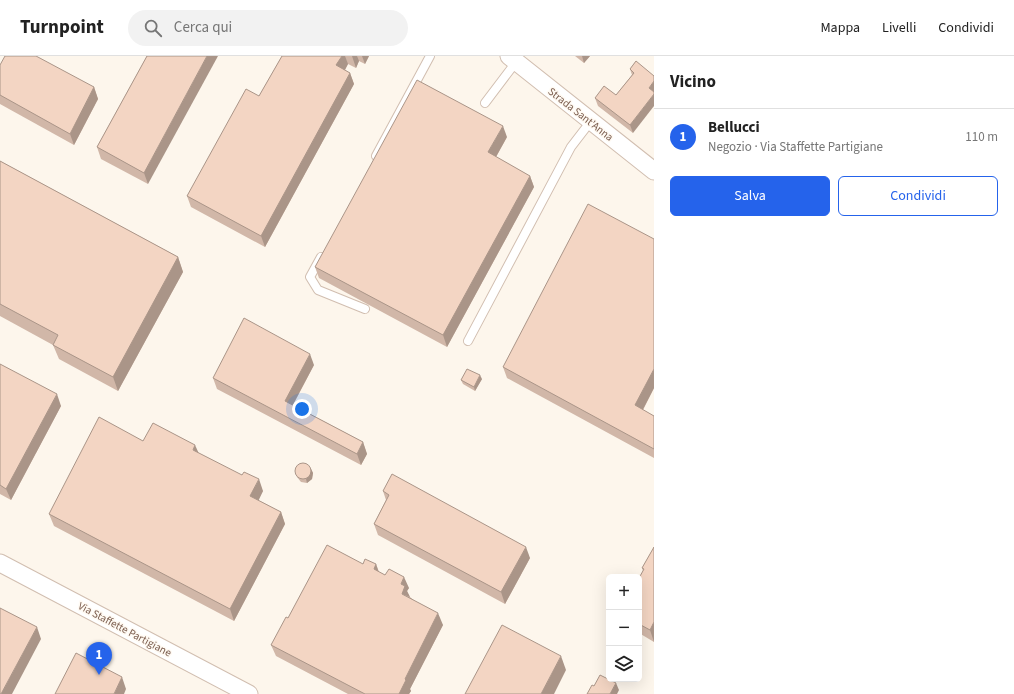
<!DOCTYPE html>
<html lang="it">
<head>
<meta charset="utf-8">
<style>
  body { margin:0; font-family:"Source Sans 3",sans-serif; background:#f2f2f2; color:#222 }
  .controls { position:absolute; right:12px; bottom:12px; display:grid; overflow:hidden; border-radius:6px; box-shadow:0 4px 16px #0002 }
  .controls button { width:36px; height:36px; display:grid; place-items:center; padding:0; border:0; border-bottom:1px solid #e0e0e0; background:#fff; color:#222; font:20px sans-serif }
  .you { position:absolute; left:302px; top:353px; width:14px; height:14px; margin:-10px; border:3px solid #fff; border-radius:50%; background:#1a73e8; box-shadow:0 0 0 6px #1a73e833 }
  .badge { display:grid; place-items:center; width:26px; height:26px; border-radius:50%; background:#2563eb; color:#fff; font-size:13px; font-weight:700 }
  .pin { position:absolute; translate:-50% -33px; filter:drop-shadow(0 1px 2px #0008) }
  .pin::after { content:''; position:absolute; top:21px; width:14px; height:12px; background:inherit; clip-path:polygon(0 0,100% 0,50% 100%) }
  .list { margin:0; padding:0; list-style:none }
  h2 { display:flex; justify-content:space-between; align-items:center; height:52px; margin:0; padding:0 16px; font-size:17px }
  h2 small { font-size:13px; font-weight:400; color:#767676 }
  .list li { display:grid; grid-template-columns:26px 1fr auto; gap:12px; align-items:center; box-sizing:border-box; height:56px; padding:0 16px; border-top:1px solid #e0e0e0 }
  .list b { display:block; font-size:15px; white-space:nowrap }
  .list p { margin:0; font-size:13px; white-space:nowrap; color:#767676 }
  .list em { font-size:13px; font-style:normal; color:#767676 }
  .actions { display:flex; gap:8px; padding:12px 16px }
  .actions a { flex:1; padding:9px 0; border:1px solid #2563eb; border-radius:6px; text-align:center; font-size:14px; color:#2563eb }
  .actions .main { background:#2563eb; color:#fff }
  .icon { flex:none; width:22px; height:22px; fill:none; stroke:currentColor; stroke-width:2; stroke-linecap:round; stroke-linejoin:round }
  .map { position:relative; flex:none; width:654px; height:638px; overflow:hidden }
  header { display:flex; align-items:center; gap:24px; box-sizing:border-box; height:56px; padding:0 20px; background:#fff; border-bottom:1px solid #e0e0e0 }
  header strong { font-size:19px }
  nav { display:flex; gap:22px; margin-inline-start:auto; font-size:14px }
  .search { width:280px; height:36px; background:#f2f2f2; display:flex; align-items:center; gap:10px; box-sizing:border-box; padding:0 14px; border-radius:22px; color:#767676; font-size:15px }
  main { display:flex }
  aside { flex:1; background:#fff }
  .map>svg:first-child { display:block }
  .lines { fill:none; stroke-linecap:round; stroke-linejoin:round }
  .service-casing { stroke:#d1beb0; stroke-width:10 }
  .minor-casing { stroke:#d1beb0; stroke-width:19 }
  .service { stroke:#fff; stroke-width:8 }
  .minor { stroke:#fff; stroke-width:17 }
  .wall { fill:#d1b7a8 }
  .shaded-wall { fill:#aa9588 }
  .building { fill:#f3d5c3; stroke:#aa9588 }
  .labels { text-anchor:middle; stroke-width:3; stroke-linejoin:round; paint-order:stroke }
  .street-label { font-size:11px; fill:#7a5c4d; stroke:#fffaf3 }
</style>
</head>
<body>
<header>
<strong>Turnpoint</strong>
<div class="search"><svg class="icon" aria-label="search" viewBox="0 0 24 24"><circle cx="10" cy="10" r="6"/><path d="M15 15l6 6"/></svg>Cerca qui</div>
<nav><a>Mappa</a><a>Livelli</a><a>Condividi</a></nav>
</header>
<main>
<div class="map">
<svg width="654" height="638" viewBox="0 0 654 638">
  <rect width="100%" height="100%" fill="#fdf6ec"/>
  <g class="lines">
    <!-- service casing -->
    <g class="service-casing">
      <g id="service">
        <path d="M485,47L516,6"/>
        <path d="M376,100L430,0"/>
        <path d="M321,201L310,221L318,234L365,253"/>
        <path d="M468,285L571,91L591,65"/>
      </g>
    </g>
    <!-- minor casing -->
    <g class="minor-casing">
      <g id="minor">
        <path d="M509,0L654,115"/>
        <path d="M0,507L249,638"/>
      </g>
    </g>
    <!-- service -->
    <use href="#service" class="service"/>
    <!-- minor -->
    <use href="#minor" class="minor"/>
  </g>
  <!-- wall -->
  <g class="wall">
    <path d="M147,0L148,128L101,103L97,91Z"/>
    <path d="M282,0H369L365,8L359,5L356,12L348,8L345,14L350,17L354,28L265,191L191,151L187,140L259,40Z"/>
    <path d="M575,0H590L584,7Z"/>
    <path d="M636,5L633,77L598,50L595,42L616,39L632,19L630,13Z"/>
    <path d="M0,9L94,31L98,43L74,89L0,48Z"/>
    <path d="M507,81L496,101L530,120L534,131L447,291L319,222L315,211Z"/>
    <path d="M0,105L178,201L183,216L118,335L59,303L53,289L0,260Z"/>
    <path d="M654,183V332L643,354L654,360V402L507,322L503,311Z"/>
    <path d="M0,308L61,350L11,444L0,438Z"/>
    <path d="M314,309L293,349L363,386L367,398L361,409L217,333L213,322Z"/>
    <path d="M482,323L475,335L463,328L461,324Z"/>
    <path d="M143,385L198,397L263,435L258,444L281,456L285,468L234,565L54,470L49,458Z"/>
    <path d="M311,413L313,417L312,423L307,427L301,426L297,421L296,417Z"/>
    <path d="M383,435L530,502L505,548L378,479L374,468L386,444Z"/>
    <path d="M654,491V586L639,577V522L643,515L642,512Z"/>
    <path d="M363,508H376L379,516L409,532L407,535L410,541L443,569L410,633L411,635L409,638H348L276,600L271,589L288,562Z"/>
  </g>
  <!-- shaded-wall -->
  <g class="shaded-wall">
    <path d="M207,0H218L148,128L144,117Z"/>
    <path d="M342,0H345L348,8L341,21L336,9Z"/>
    <path d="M352,0H357L359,5L356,12Z"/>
    <path d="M362,0H369L365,8Z"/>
    <path d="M582,0H590L584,7Z"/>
    <path d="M350,17L354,28L265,191L261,180Z"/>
    <path d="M654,25V37L649,32Z"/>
    <path d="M94,31L98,43L74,89L70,78Z"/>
    <path d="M654,38V50L633,77L630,69Z"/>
    <path d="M503,70L507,81L492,108L488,96Z"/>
    <path d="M530,120L534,131L447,291L443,279Z"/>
    <path d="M178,201L183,216L118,335L113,321Z"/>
    <path d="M310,298L314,309L289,356L285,345Z"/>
    <path d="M654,313V332L639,361L635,349Z"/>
    <path d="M480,319L482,323L475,335L474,331Z"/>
    <path d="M57,338L61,350L11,444L6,433Z"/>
    <path d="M363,386L367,398L361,409L357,398Z"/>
    <path d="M195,389L200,400L193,394Z"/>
    <path d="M311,413L313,417L312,423L307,427L306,423Z"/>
    <path d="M259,423L263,435L255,452L250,440Z"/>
    <path d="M281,456L285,468L234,565L230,553Z"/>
    <path d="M526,491L530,502L505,548L501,536Z"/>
    <path d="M376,508L380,520L374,513Z"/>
    <path d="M404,521L409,532L407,535L410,541L402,538L401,528Z"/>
    <path d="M438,557L443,569L410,633L411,635L409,638H399L405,623Z"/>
    <path d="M654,566V586L650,574Z"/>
    <path d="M37,571L41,583L12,638H1Z"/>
    <path d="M561,600L566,614L554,638H541Z"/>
    <path d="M122,621L126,633L124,638H114Z"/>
    <path d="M616,627L619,634L617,638H610Z"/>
  </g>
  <!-- building -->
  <g class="building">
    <path d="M5,0H36L94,31L70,78L0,39V9Z"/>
    <path d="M147,0H207L144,117L97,91Z"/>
    <path d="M282,0H342L336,9L350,17L261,180L187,140L246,33L259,40Z"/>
    <path d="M636,5L654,20V25L649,32L654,36V38L630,69L595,42L604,30L616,39L634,17L630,13Z"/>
    <path d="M417,24L503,70L488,96L530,120L443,279L315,211Z"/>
    <path d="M0,105L178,201L113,321L53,289L58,279L0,248Z"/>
    <path d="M588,148L654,183V313L635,349L654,360V393L503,311Z"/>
    <path d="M244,262L310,298L285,345L363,386L357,398L213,322Z"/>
    <path d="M0,308L57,338L6,433L0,429Z"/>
    <path d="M467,313L480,319L474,331L461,324Z"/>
    <path d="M99,361L143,385L153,367L195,389L193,394L242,419L244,416L259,423L250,440L281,456L230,553L49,458Z"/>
    <circle cx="303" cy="415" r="8"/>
    <path d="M392,418L526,491L501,536L374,468L389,439L383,435Z"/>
    <path d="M327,489L363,508L365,503L376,508L374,513L385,519L389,513L404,521L401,528L405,530L402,538L438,557L405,623L406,624L399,638H365L271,589L286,561L288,562Z"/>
    <path d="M654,491V566L650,574L639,568V522L644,513L642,512Z"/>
    <path d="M0,552L37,571L1,638H0Z"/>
    <path d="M502,569L561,600L541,638H465Z"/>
    <path d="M76,597L122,621L114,638H55Z"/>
    <path d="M600,619L616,627L610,638H587L592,629L594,630Z"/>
  </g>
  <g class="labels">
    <!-- street labels -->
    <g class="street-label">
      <text transform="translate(581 58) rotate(38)" y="4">Strada Sant'Anna</text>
      <text transform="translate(125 573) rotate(28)" y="4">Via Staffette Partigiane</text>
    </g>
  </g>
</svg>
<div class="controls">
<button>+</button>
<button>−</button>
<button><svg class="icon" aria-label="layers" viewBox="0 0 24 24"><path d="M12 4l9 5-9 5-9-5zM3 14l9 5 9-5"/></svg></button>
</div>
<div class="you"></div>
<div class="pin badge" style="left:99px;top:619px">1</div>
</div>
<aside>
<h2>Vicino<small></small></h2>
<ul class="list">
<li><span class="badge">1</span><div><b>Bellucci</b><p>Negozio · Via Staffette Partigiane</p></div><em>110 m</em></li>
</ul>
<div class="actions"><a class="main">Salva</a><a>Condividi</a></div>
</aside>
</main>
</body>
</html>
